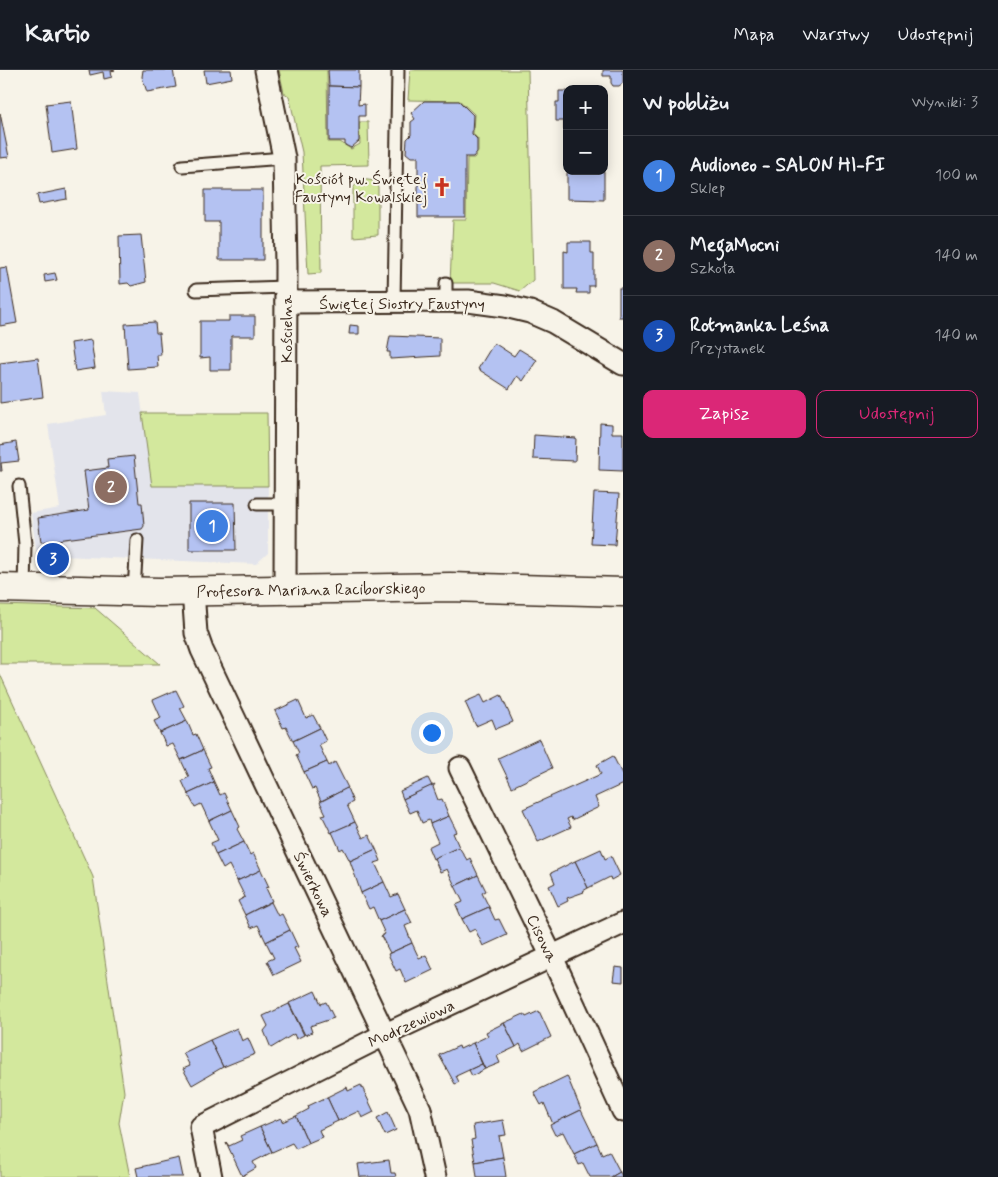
<!DOCTYPE html>
<html lang="pl">
<head>
<meta charset="utf-8">
<style>
  body { margin:0; font-family:Mynerve,sans-serif; background:#20242c; color:#f1f3f6 }
  .controls { position:absolute; right:15px; top:15px; display:grid; overflow:hidden; border-radius:10px; box-shadow:0 2px 12px #0003 }
  .controls button { width:45px; height:45px; display:grid; place-items:center; padding:0; border:0; border-bottom:1px solid #363941; background:#171b24; color:#f1f3f6; font:25px sans-serif }
  .you { position:absolute; left:431px; top:662px; width:18px; height:18px; margin:-12px; border:4px solid #fff; border-radius:50%; background:#1a73e8; box-shadow:0 0 0 8px #1a73e833 }
  .badge { display:grid; place-items:center; width:32px; height:32px; border-radius:50%; background:#db2777; color:#fff; font-size:16px; font-weight:700 }
  .pin { position:absolute; translate:-50% -50%; border:2px solid #fff; box-shadow:0 1px 5px #0006 }
  .list { margin:0; padding:0; list-style:none }
  h2 { display:flex; justify-content:space-between; align-items:center; height:65px; margin:0; padding:0 20px; font-size:21px }
  h2 small { font-size:16px; font-weight:400; color:#9ea1a6 }
  .list li { display:grid; grid-template-columns:32px 1fr auto; gap:15px; align-items:center; box-sizing:border-box; height:80px; padding:0 20px; border-top:1px solid #363941 }
  .list b { display:block; font-size:19px; white-space:nowrap }
  .list p { margin:0; font-size:16px; white-space:nowrap; color:#9ea1a6 }
  .list em { font-size:16px; font-style:normal; color:#9ea1a6 }
  .actions { display:flex; gap:10px; padding:15px 20px }
  .actions a { flex:1; padding:11px 0; border:1px solid #db2777; border-radius:10px; text-align:center; font-size:18px; color:#db2777 }
  .actions .main { background:#db2777; color:#fff }
  .map { position:relative; flex:none; width:623px; height:1107px; overflow:hidden }
  header { display:flex; align-items:center; gap:30px; box-sizing:border-box; height:70px; padding:0 25px; background:#171b24; border-bottom:1px solid #363941 }
  header strong { font-size:24px }
  nav { display:flex; gap:28px; margin-inline-start:auto; font-size:18px }
  main { display:flex }
  aside { flex:1; background:#171b24 }
  .map>svg:first-child { display:block }
  .built { fill:#e3e4eb }
  .green { fill:#d3e89d; stroke:#87895e }
  .building { fill:#b4c2f2; stroke:#3b2a1e }
  .lines { fill:none; stroke-linecap:round; stroke-linejoin:round }
  .lane-casing { stroke:#3b2a1e; stroke-width:15 }
  .street-casing { stroke:#3b2a1e; stroke-width:25 }
  .secondary-casing { stroke:#3b2a1e; stroke-width:31 }
  .lane { stroke:#f7f3e8; stroke-width:11 }
  .street { stroke:#f7f3e8; stroke-width:21 }
  .secondary { stroke:#f7f3e8; stroke-width:28 }
  .labels { text-anchor:middle; stroke-width:4; stroke-linejoin:round; paint-order:stroke }
  .poi-label { font-size:16px; fill:#3b2a1e; stroke:#f7f3e8; text-anchor:end }
  .street-label { font-size:16px; fill:#3b2a1e; stroke:#f7f3e8 }
</style>
</head>
<body>
<header>
<strong>Kartio</strong>
<nav><a>Mapa</a><a>Warstwy</a><a>Udostępnij</a></nav>
</header>
<main>
<div class="map">
<svg width="623" height="1107" viewBox="0 0 623 1107">
  <rect width="100%" height="100%" fill="#f7f3e8"/>
  <filter id="ink" filterUnits="userSpaceOnUse"><feTurbulence type="fractalNoise" baseFrequency=".02" numOctaves="2"/><feDisplacementMap in="SourceGraphic" scale="10" xChannelSelector="R" yChannelSelector="G"/><feConvolveMatrix kernelMatrix="1 2 1 2 8 2 1 2 1" color-interpolation-filters="sRGB"/></filter>
  <g filter="url(#ink)">
    <!-- built -->
    <path class="built" d="M103,321L140,323L152,416H268V483L256,494L37,485L31,443L60,438L48,354L106,345Z"/>
    <!-- green -->
    <g class="green">
      <path d="M279,0H327L328,72H340L351,79L360,74L359,52H368L369,95L320,96L321,203L308,204L302,82L289,26L284,23Z"/>
      <path d="M410,0H528L533,210L520,221L494,213H450L453,150H466L467,88H474L478,82V69L473,64L474,44L460,31L408,30Z"/>
      <path d="M361,109L375,111L378,117V165L353,167V118Z"/>
      <path d="M142,343H267L268,416H152Z"/>
      <path d="M0,535L95,538L160,594H0Z"/>
      <path d="M0,604L93,807L124,1022L119,1053L130,1107H0Z"/>
    </g>
    <!-- building -->
    <g class="building">
      <path d="M89,0H115L111,1L112,7L104,9L103,2L90,5Z"/>
      <path d="M143,0H173L176,17L147,22L142,7Z"/>
      <path d="M204,0H231L232,8L206,13Z"/>
      <path d="M328,0H359V17L329,16Z"/>
      <path d="M603,0H623V13L619,16H613L611,13V6H603Z"/>
      <path d="M329,16L359,17L358,35L365,34V46H359V71L351,78L345,75V71H329Z"/>
      <path d="M559,21H567V62L564,60V51H556V32H559Z"/>
      <path d="M71,31L77,79L52,83L46,34Z"/>
      <path d="M424,31H459L473,45L472,64L477,69V82L473,87H465V147H418V87H411L406,83L407,69L411,65V52L415,49L411,43Z"/>
      <path d="M0,43L9,87L0,88Z"/>
      <path d="M571,101L604,102V130L567,129V103Z"/>
      <path d="M66,119L67,129L39,134L37,125Z"/>
      <path d="M205,120H263V190H219V152H205Z"/>
      <path d="M141,165L146,212L131,216L128,213L120,214L119,166Z"/>
      <path d="M568,172H591V183H594V216H589V223H576L577,219H564V181L568,182Z"/>
      <path d="M7,197L17,253L0,256V198Z"/>
      <path d="M55,203L57,210L45,212L44,205Z"/>
      <rect x="619" y="218" width="4" height="29"/>
      <path d="M229,246H255V266H231V300H210V287L200,288V251H229Z"/>
      <path d="M155,252L156,263H159L161,285H157L158,297L128,299L125,254Z"/>
      <path d="M350,255L359,256V264H349Z"/>
      <path d="M390,266L440,268V286L390,289V282H387Z"/>
      <path d="M91,270L95,298L75,301L71,273Z"/>
      <path d="M494,273L514,286L519,279L537,290L523,311L517,306L509,319L478,299Z"/>
      <path d="M38,288L43,327L0,333V293Z"/>
      <path d="M600,353L612,354V363H623V401L599,400Z"/>
      <path d="M534,365L576,368L575,391L533,389Z"/>
      <path d="M16,372L19,391L1,393L2,401H0V375Z"/>
      <path d="M134,386L139,433H142L144,456L142,459L41,472L38,448L89,440L84,401L108,398L107,389Z"/>
      <path d="M594,423L619,424L615,475L591,474Z"/>
      <path d="M189,433H235L236,480H189Z"/>
      <path d="M176,620L184,636L180,638L187,651L160,663L154,651L161,648L153,630Z"/>
      <path d="M481,625L485,633L501,625L513,652L496,659L492,649L476,656L465,632Z"/>
      <path d="M298,630L306,648L313,645L320,658L293,671L286,657L283,658L275,641Z"/>
      <path d="M187,651L193,665L196,664L203,680L181,690L173,674L166,676L160,663Z"/>
      <path d="M320,658L326,671L319,675L327,692L304,702L296,685L299,683L293,671Z"/>
      <path d="M539,669L552,698L512,717L498,688Z"/>
      <path d="M203,680L211,697L208,698L214,712L188,724L182,711L189,707L181,690Z"/>
      <path d="M613,686L623,706V714L595,727L599,737L572,750L571,747L567,749L571,757L538,772L523,739L601,704L597,695Z"/>
      <path d="M327,692L329,696L335,692L348,718L321,731L315,718L312,719L304,702Z"/>
      <path d="M428,708L432,716L403,729L400,721Z"/>
      <path d="M214,712L220,725L224,723L232,740L209,751L201,734L195,737L188,724Z"/>
      <path d="M435,714L433,717L438,730L442,729L449,746L430,754L429,750L422,753L417,740L410,743L403,729Z"/>
      <path d="M347,718L353,732L347,735L355,752L331,763L322,745L326,744L320,732Z"/>
      <path d="M232,740L240,757L237,759L244,772L216,785L211,773L218,770L209,751Z"/>
      <path d="M449,746L457,762L453,763L459,777L433,789L428,777L438,772L430,754Z"/>
      <path d="M355,752L363,768L369,765L376,779L350,791L343,778L340,780L332,762Z"/>
      <path d="M244,772L250,785L253,783L261,800L237,811L229,795L223,799L216,785Z"/>
      <path d="M459,777L467,790L470,788L478,805L455,816L447,799L440,802L434,788Z"/>
      <path d="M376,779L381,791L375,793L384,812L361,823L350,791Z"/>
      <path d="M601,779L605,789L611,786L620,805L611,810L610,807L588,818L575,791Z"/>
      <path d="M575,791L588,818L583,821L584,822L567,828L568,831L558,836L549,816L555,813L551,803Z"/>
      <path d="M261,800L269,817L266,818L272,831L245,845L238,831L245,827L237,811Z"/>
      <path d="M478,805L486,821L482,823L489,837L462,849L456,835L463,832L455,816Z"/>
      <path d="M384,812L391,827L398,824L405,839L379,851L373,837L369,839L361,823Z"/>
      <path d="M271,832L278,846L282,844L290,860L266,872L258,855L251,858L245,845Z"/>
      <path d="M489,837L495,850L499,849L507,865L483,876L475,859L469,862L462,849Z"/>
      <path d="M405,839L412,853L405,856L412,873L390,883L381,866L385,864L379,851Z"/>
      <path d="M290,860L298,877L294,878L301,892L274,905L267,891L274,888L266,872Z"/>
      <path d="M412,873L419,888L426,885L433,900L406,913L400,899L396,901L388,884Z"/>
      <path d="M615,897L623,898V912L613,911Z"/>
      <path d="M315,921L321,934L326,932L334,948L310,956L312,962L305,965L289,933Z"/>
      <path d="M289,934L304,965L296,969L294,964L271,978L264,961L268,956L263,946Z"/>
      <path d="M539,941L551,967L523,981L520,974L516,977L504,953L524,944L526,947Z"/>
      <path d="M504,953L516,977L497,986L500,993L485,999L473,973L488,966L486,962Z"/>
      <path d="M237,958L242,971L248,968L255,984L223,997L210,970Z"/>
      <path d="M210,970L223,997L192,1015L183,999L190,996L183,983Z"/>
      <path d="M473,973L482,994L456,1006L459,1012L455,1014L439,985L459,976L460,979Z"/>
      <path d="M482,994L485,999L472,1006L469,1000Z"/>
      <path d="M567,1006L581,1040L553,1054L544,1033L541,1035L534,1022Z"/>
      <path d="M361,1015L374,1042L362,1048L359,1041L338,1051L327,1027L347,1017L348,1021Z"/>
      <path d="M327,1027L338,1051L319,1060L322,1067L308,1073L296,1046L309,1039L308,1036Z"/>
      <path d="M581,1040L597,1073L574,1084L563,1062L555,1065L550,1055Z"/>
      <path d="M388,1042L396,1060L385,1065L377,1048Z"/>
      <path d="M296,1046L308,1073L296,1079L292,1073L272,1082L260,1057L281,1048L282,1052Z"/>
      <path d="M503,1050L506,1065L499,1066L503,1087L475,1092L471,1070L475,1069L473,1055Z"/>
      <path d="M260,1057L272,1082L253,1092L256,1098L242,1106L226,1072L229,1076L242,1070L240,1066Z"/>
      <path d="M597,1073L602,1084L609,1081L620,1102L611,1107H590L583,1093L579,1095L574,1084Z"/>
      <path d="M503,1087L506,1107H477L475,1092Z"/>
      <path d="M179,1088L183,1107H138L136,1098Z"/>
      <path d="M389,1090L391,1103H395L396,1107H360L358,1094Z"/>
      <path d="M620,1102L622,1107H611Z"/>
    </g>
    <g class="lines">
      <!-- lane casing -->
      <g class="lane-casing">
        <g id="lane">
          <path d="M182,96L284,88"/>
          <path d="M446,213V231"/>
          <path d="M196,220L286,217"/>
          <path d="M394,231L398,0"/>
          <path d="M19,416L25,474L24,519"/>
          <path d="M257,434H286"/>
          <path d="M134,521L137,470"/>
        </g>
      </g>
      <!-- street casing -->
      <g class="street-casing">
        <g id="street">
          <path d="M266,0L284,88L286,196L285,520"/>
          <path d="M286,232L468,231L505,236L530,242L553,252L623,294"/>
          <path d="M193,521L196,563L202,580L420,1039L435,1107"/>
          <path d="M460,698L552,887L623,1041"/>
          <path d="M211,1107L201,1057L386,964L623,853"/>
        </g>
      </g>
      <!-- secondary casing -->
      <g class="secondary-casing">
        <path id="secondary" d="M0,518L160,522L450,517L623,522"/>
      </g>
      <!-- lane -->
      <use href="#lane" class="lane"/>
      <!-- street -->
      <use href="#street" class="street"/>
      <!-- secondary -->
      <use href="#secondary" class="secondary"/>
    </g>
  </g>
  <!-- icons -->
  <defs>
    <g id="church-bare" transform="scale(1.5)"><path d="M-1.2-6h2.4v3.5h3.3v2.4h-3.3V6h-2.4V-.1h-3.3v-2.4h3.3Z" fill="#c8321e" stroke="#f7f3e8" stroke-width="2.5" paint-order="stroke"/></g>
  </defs>
  <g fill-rule="evenodd">
    <use href="#church-bare" x="442" y="117"/>
  </g>
  <g class="labels">
    <!-- poi labels -->
    <g class="poi-label">
      <text x="427" y="114">Kościół pw. Świętej<tspan x="427" dy="18">Faustyny Kowalskiej</tspan></text>
    </g>
    <!-- street labels -->
    <g class="street-label">
      <text x="402" y="239">Świętej Siostry Faustyny</text>
      <text transform="translate(286 259) rotate(-90)" y="6">Kościelna</text>
      <text transform="translate(311 519) rotate(-1)" y="6">Profesora Mariana Raciborskiego</text>
      <text transform="translate(314 814) rotate(64)" y="6">Świerkowa</text>
      <text transform="translate(543 868) rotate(64)" y="6">Cisowa</text>
      <text transform="translate(411 953) rotate(-25)" y="6">Modrzewiowa</text>
    </g>
  </g>
</svg>
<div class="controls">
<button>+</button>
<button>−</button>
</div>
<div class="you"></div>
<div class="pin badge" style="left:212px;top:456px;background:#3f7fe0">1</div>
<div class="pin badge" style="left:111px;top:417px;background:#8d6e63">2</div>
<div class="pin badge" style="left:53px;top:489px;background:#1a4fb4">3</div>
</div>
<aside>
<h2>W pobliżu<small>Wyniki: 3</small></h2>
<ul class="list">
<li><span class="badge" style="background:#3f7fe0">1</span><div><b>Audioneo - SALON HI-FI</b><p>Sklep</p></div><em>100 m</em></li>
<li><span class="badge" style="background:#8d6e63">2</span><div><b>MegaMocni</b><p>Szkoła</p></div><em>140 m</em></li>
<li><span class="badge" style="background:#1a4fb4">3</span><div><b>Rotmanka Leśna</b><p>Przystanek</p></div><em>140 m</em></li>
</ul>
<div class="actions"><a class="main">Zapisz</a><a>Udostępnij</a></div>
</aside>
</main>
</body>
</html>
